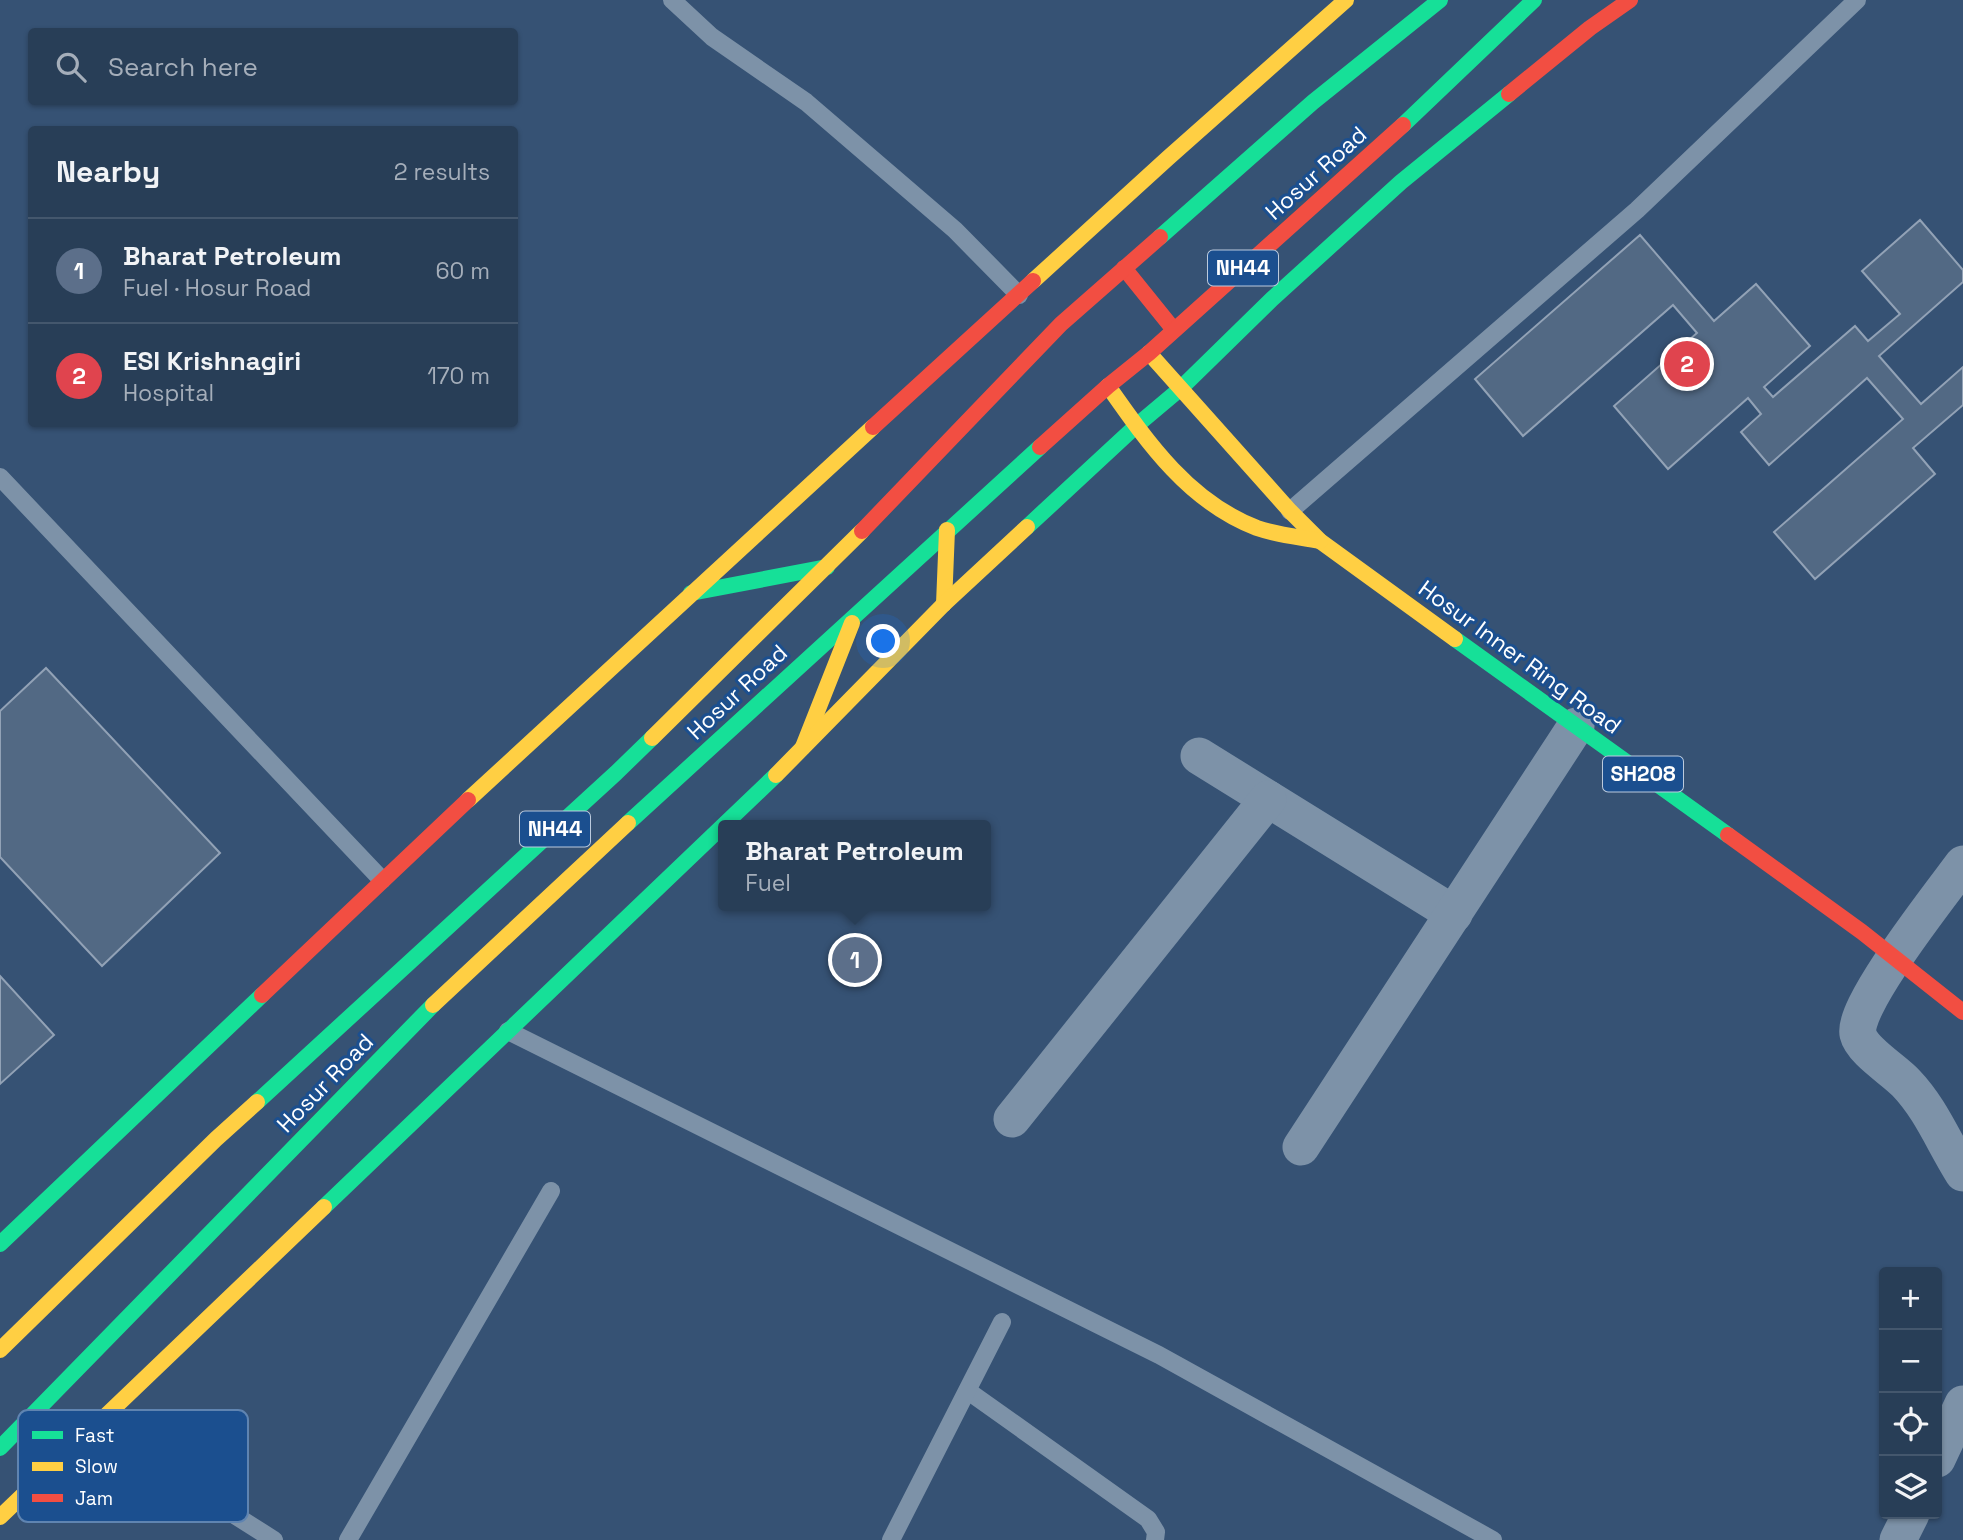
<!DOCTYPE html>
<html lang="en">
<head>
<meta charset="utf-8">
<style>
  body { margin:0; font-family:"Space Grotesk",sans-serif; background:#30455d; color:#f1f3f6 }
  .controls { position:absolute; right:21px; bottom:21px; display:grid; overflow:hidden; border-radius:7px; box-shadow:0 2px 5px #0004 }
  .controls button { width:63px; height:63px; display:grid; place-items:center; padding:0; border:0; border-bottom:2px solid #44576d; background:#283e57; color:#f1f3f6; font:35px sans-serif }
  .you { position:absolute; left:884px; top:642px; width:24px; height:24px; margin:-18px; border:5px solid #fff; border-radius:50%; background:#1a73e8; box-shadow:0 0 0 10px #1a73e833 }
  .badge { display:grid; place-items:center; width:46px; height:46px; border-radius:50%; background:#b9c2ce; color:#fff; font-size:23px; font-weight:700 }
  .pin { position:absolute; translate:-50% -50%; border:4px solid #fff; box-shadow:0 2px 7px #0006 }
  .popup { position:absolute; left:718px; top:820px; width:273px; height:91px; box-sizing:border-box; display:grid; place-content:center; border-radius:7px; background:#283e57; filter:drop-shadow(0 2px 5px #0005); font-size:23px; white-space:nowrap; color:#a5aeba }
  .popup b { font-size:26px; color:#f1f3f6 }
  .popup::after { content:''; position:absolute; left:50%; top:100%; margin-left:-14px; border:14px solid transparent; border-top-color:#283e57 }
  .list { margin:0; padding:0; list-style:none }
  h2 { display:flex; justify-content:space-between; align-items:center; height:91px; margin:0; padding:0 28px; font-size:30px }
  h2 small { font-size:23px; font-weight:400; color:#a5aeba }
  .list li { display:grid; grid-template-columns:46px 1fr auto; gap:21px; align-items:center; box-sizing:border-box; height:105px; padding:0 28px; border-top:2px solid #44576d }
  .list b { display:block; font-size:26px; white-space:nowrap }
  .list p { margin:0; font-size:23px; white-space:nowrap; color:#a5aeba }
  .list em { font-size:23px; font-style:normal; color:#a5aeba }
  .icon { flex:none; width:38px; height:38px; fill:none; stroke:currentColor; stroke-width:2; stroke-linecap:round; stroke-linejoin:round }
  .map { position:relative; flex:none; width:1963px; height:1540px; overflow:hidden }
  .search { position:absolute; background:#283e57; box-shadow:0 2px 5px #0004; left:28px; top:28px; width:490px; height:77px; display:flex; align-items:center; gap:18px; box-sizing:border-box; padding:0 24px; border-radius:7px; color:#a5aeba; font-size:26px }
  .panel { position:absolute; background:#283e57; box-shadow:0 2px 5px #0004; left:28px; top:126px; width:490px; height:301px; border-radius:7px }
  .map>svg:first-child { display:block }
  .building { fill:#526984; stroke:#92a2b6; stroke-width:2 }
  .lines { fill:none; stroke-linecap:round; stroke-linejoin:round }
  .lane { stroke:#7d92a8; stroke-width:18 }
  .street { stroke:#7d92a8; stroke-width:37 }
  .fast { stroke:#16e098; stroke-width:16 }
  .slow { stroke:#ffcf43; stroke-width:16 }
  .jam { stroke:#f24e42; stroke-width:16 }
  .labels { text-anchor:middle; stroke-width:6; stroke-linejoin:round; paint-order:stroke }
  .shield { fill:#1b4f8f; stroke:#bbcadd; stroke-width:2 }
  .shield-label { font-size:21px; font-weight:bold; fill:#fff }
  .street-label { font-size:23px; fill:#fff; stroke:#1b4f8f }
  .key { fill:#1b4f8f; stroke:#5f84b1; stroke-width:2 }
  .key-label { font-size:19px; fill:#fff }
</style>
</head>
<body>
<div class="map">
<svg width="1963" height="1540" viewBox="0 0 1963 1540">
  <rect width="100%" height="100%" fill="#365274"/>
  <!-- building -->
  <g class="building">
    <path d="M1920,220L1963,270V282L1879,356L1921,404L1963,367V405L1913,448L1935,474L1815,579L1774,532L1903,419L1867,378L1769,465L1741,432L1761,414L1748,398L1668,469L1614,406L1697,333L1673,305L1523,436L1475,379L1640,235L1714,321L1756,284L1810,346L1764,387L1773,397L1855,326L1868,341L1900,314L1862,271Z"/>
    <path d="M46,668L220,853L102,966L0,857V711Z"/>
    <path d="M0,976L54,1035L0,1084Z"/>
  </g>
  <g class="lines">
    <!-- lane -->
    <g class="lane">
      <path d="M672,0L712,37L806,102L955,230L1019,295"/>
      <path d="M0,477L382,880"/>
      <path d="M1290,511L1637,210L1857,0"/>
      <path d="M508,1031L1159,1355L1493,1540"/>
      <path d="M968,1391L1148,1519L1156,1532L1155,1540"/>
      <path d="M94,1426L274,1540"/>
      <path d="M348,1540L551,1191"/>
      <path d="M891,1540L1002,1322"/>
    </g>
    <!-- street -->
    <g class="street">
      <path d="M1199,756L1454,914"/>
      <path d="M1963,864C1944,890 1851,1007 1858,1034C1862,1051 1894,1070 1906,1083C1931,1109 1944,1143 1963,1173"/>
      <path d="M1012,1119L1268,799"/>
      <path d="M1301,1147L1576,726"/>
      <path d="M1937,1459L1963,1404"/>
      <path d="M1898,1540L1911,1514"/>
    </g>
    <!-- fast -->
    <g class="fast">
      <path d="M1403,125L1534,0"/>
      <path d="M1160,237L1313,102L1440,0"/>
      <path d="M1027,527L1136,426L1180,389L1272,299L1401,182L1509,94"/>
      <path d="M691,593L827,567"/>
      <path d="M1455,639L1728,835"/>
      <path d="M628,823L1040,447"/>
      <path d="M257,1102L616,773L652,738"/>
      <path d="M324,1207L776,775"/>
      <path d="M0,1244L262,995"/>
      <path d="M0,1448L433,1005"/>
    </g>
    <!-- slow -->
    <g class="slow">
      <path d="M1033,281L1168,158L1346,0"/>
      <path d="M1149,353L1290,511L1320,541L1455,639"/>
      <path d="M1108,386C1148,443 1189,502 1257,528C1277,535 1299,537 1320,541"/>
      <path d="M944,604L947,530"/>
      <path d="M652,738L862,531"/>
      <path d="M803,747L852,623"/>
      <path d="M776,775L944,604L1027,527"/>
      <path d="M468,800L873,427"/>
      <path d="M433,1005L628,823"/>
      <path d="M0,1350L216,1139L257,1102"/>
      <path d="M0,1517L324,1207"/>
    </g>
    <!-- jam -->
    <g class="jam">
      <path d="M1509,94L1590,28L1630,0"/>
      <path d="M1124,268L1174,330"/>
      <path d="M873,427L1033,281"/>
      <path d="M1040,447L1108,386L1149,353L1403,125"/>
      <path d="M862,531L1061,324L1160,237"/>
      <path d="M1728,835L1862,932L1963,1012"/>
      <path d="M262,995L468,800"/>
    </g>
  </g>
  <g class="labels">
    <!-- shield labels -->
    <g class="shield">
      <rect x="1208" y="250.5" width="70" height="35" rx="5"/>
      <rect x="1603" y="756.5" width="80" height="35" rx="5"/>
      <rect x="520" y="811.5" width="70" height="35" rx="5"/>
    </g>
    <g class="shield-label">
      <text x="1243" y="275">NH44</text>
      <text x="1643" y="781">SH208</text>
      <text x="555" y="836">NH44</text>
    </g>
    <!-- street labels -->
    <g class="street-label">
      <text transform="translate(1316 173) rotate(-42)" y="8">Hosur Road</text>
      <text transform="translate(1520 657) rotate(36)" y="8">Hosur Inner Ring Road</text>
      <text transform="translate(737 692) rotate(-43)" y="8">Hosur Road</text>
      <text transform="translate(325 1083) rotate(-46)" y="8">Hosur Road</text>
    </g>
  </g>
  <!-- legend -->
  <rect x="18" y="1410" width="230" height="112" rx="10" class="key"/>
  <rect x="32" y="1431" width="31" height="8" fill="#16e098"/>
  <rect x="32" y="1462" width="31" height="9" fill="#ffcf43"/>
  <rect x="32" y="1494" width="31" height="8" fill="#f24e42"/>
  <g class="key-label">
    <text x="75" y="1442">Fast</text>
    <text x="75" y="1473">Slow</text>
    <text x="75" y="1505">Jam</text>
  </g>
</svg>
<div class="controls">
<button>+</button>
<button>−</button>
<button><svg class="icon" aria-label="locate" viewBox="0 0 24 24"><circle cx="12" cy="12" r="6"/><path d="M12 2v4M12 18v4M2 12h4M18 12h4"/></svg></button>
<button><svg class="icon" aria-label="layers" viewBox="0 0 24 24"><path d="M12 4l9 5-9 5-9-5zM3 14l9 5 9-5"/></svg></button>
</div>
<div class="you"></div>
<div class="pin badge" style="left:855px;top:960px;background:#5c6f8a">1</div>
<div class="popup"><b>Bharat Petroleum</b>Fuel</div>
<div class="pin badge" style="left:1687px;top:364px;background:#e0444e">2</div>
<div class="search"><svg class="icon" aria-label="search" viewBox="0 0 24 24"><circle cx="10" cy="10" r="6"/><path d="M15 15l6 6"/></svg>Search here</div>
<section class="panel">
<h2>Nearby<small>2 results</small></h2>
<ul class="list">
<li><span class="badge" style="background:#5c6f8a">1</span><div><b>Bharat Petroleum</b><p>Fuel · Hosur Road</p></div><em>60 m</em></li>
<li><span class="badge" style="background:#e0444e">2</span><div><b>ESI Krishnagiri</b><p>Hospital</p></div><em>170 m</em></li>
</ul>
</section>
</div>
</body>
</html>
